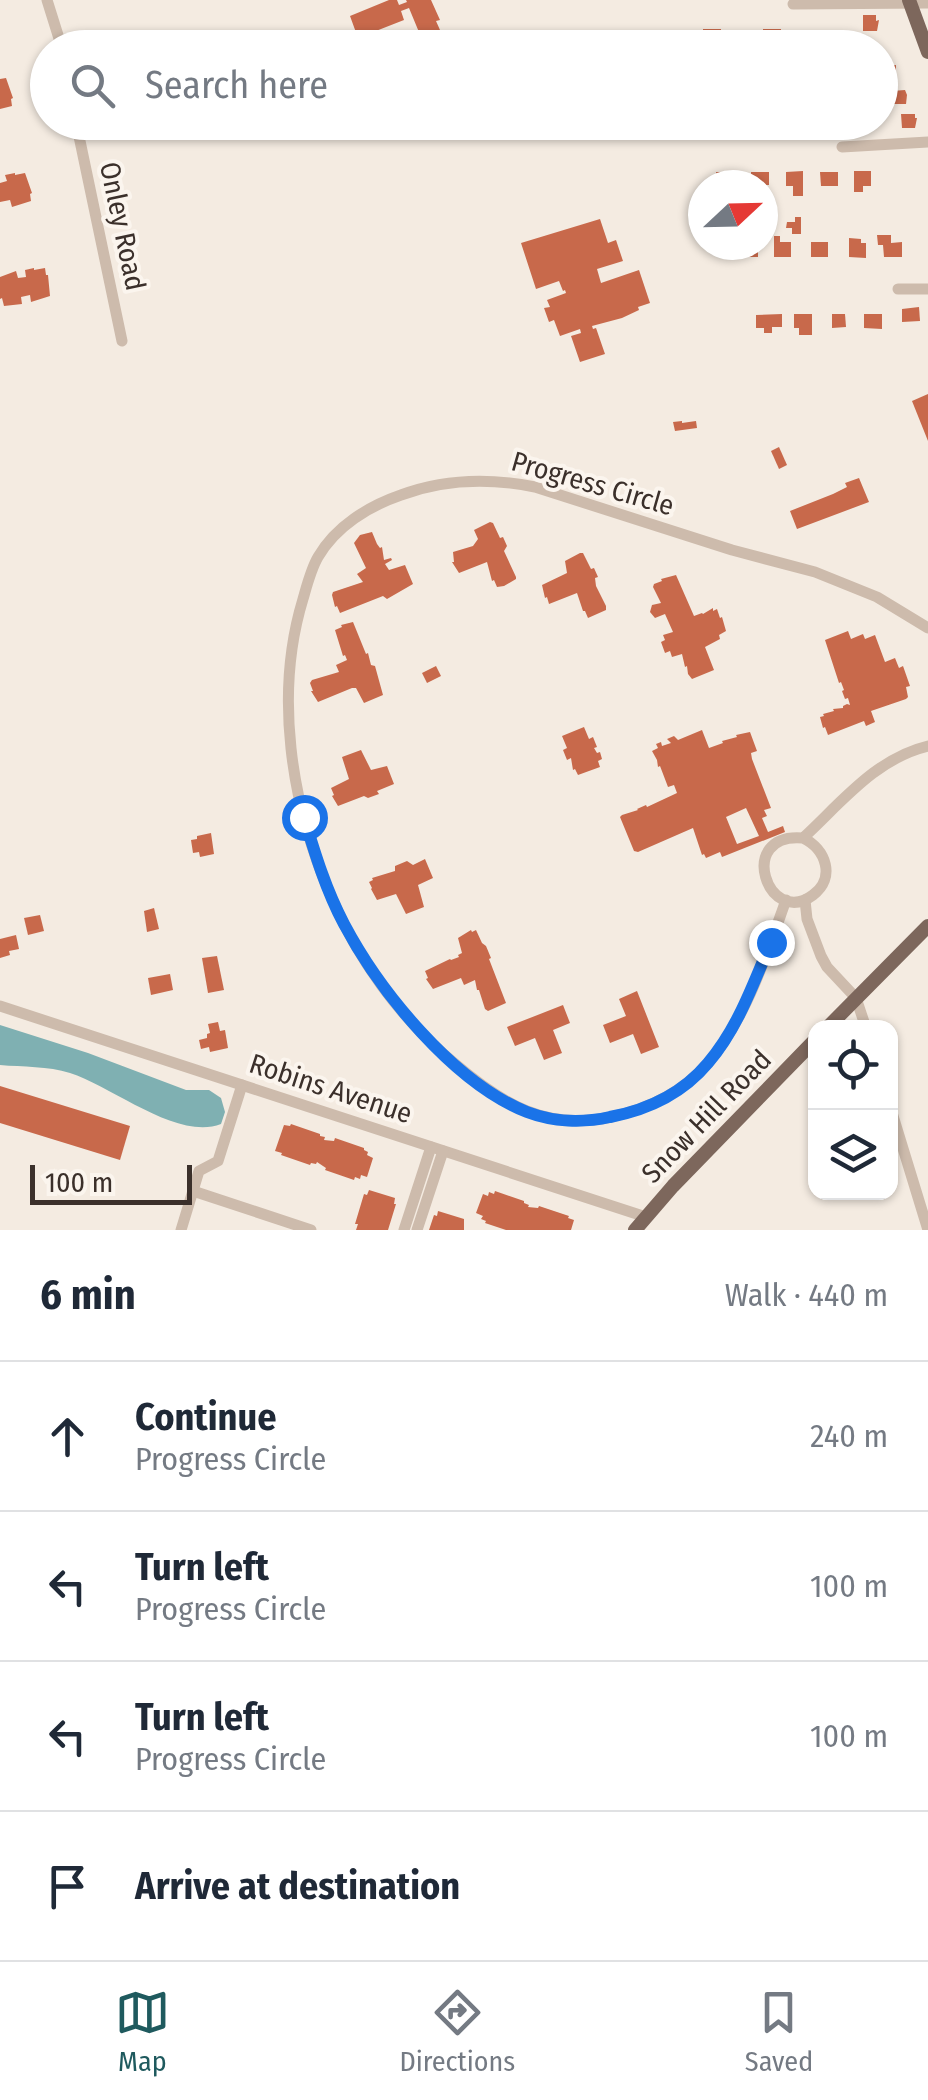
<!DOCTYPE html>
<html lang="en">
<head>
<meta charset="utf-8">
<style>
  body { margin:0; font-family:"Fira Sans Condensed",sans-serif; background:#f6f6f7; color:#1f2937 }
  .controls { position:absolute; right:30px; bottom:30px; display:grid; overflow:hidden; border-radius:20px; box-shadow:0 2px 8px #0004 }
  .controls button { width:90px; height:90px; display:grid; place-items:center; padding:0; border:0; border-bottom:2px solid #e0e1e3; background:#fff; color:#1f2937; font:50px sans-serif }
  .compass { position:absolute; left:688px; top:170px; width:90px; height:90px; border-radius:50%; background:#fff; box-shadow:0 2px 8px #0004; rotate:68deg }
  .scale { position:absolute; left:30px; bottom:25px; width:162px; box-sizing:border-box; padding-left:10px; border:5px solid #3b302b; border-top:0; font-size:28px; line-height:35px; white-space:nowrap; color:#3b302b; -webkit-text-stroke:8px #fbf5ee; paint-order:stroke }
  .stop { position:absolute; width:30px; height:30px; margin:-22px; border:8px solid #1a73e8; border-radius:50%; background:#fff }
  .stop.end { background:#1a73e8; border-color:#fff; box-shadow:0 2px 10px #0008 }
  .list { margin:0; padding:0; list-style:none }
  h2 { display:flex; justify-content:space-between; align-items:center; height:130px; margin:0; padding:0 40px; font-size:42px }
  h2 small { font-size:32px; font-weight:400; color:#747a83 }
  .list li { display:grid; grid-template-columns:65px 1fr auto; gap:30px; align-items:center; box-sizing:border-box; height:150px; padding:0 40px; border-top:2px solid #e0e1e3 }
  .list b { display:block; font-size:38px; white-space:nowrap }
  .list p { margin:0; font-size:32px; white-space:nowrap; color:#747a83 }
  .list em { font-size:32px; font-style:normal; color:#747a83 }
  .icon { flex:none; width:55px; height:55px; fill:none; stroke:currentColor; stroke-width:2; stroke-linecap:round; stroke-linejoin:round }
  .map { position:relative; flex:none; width:928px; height:1230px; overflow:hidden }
  .search { position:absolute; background:#fff; box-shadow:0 2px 8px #0004; left:30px; right:30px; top:30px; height:110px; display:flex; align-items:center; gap:25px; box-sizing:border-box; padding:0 35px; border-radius:55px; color:#747a83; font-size:38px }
  .sheet { height:730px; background:#fff }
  nav { display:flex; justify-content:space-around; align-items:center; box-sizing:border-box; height:140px; border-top:2px solid #e0e1e3; background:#fff; font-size:28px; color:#747a83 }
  nav a { display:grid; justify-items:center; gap:5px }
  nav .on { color:#1f5a5e }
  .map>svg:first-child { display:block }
  .water { fill:#7fb0b2 }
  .building { fill:#c8694b; fill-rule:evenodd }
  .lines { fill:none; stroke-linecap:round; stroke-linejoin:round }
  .minor { stroke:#cdbbac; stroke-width:11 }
  .major { stroke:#7d675c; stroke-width:14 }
  .route { stroke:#1a73e8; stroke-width:12 }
  .labels { text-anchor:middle; stroke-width:8; stroke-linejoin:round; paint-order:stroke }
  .street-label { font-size:28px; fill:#3b302b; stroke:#fbf5ee }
</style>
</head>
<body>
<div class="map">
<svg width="928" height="1230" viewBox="0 0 928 1230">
  <rect width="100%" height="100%" fill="#f4ebe1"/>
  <!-- water -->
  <path class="water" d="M0,1025L88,1053L186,1090H209L221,1098L225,1112L221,1124C178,1141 113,1087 70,1073C48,1066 23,1067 0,1065Z"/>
  <!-- building -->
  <g class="building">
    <path d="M389,0H397L399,5L407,2L406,0H431L440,20L436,21L440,30L421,37L409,8L401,11L404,20L358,38L350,16Z"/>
    <path d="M863,15H876V21L879,20L877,31H863Z"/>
    <rect x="703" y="29" width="18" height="15"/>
    <path d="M763,29H781V48H772V44H763Z"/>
    <rect x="672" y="30" width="16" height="14"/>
    <rect x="731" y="30" width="17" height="14"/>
    <path d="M801,32H819V46L801,47Z"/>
    <path d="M896,65V81H882V66Z"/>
    <path d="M6,78L13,98L11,99L12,106L0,109V79Z"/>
    <path d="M905,90L907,95L906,104H893L892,91Z"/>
    <path d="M901,114H915V118H917L915,128H902Z"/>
    <path d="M803,171V196H793V186H786V172Z"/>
    <path d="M854,171H871V186H863V192H854Z"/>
    <path d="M716,172H734V185L717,183Z"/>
    <rect x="751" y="172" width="18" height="13"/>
    <path d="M820,172H838V186H821Z"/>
    <path d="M15,173V175L25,173L32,193L30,194L31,201L12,207L10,200L0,202V183L7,181L5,175Z"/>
    <path d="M795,217H801V234H792V228H786L787,222H795Z"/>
    <path d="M600,219L608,243L616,240L623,261L597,269L601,283L639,270L650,303L638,307L639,310L622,318L592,326L593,329L596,328L605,354L580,362L571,336L581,333L580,329L560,336L554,320L549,322L544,308L550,307L547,300L566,293L565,290L563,291L559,281L536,289L521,243Z"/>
    <path d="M877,235H891V243L902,242V257H884L883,245H878Z"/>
    <path d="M774,236H780V242H791V257H774Z"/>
    <path d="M849,238L861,239V243H866V258L849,257Z"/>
    <rect x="811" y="242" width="17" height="15"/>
    <rect x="740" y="245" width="18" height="12"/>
    <path d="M34,268V270L45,268L46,275H48L50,296L31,302L30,295L21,297L22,304L4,306L2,298L0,299V277L16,271L18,278L26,277L25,270Z"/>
    <path d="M919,307L920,321L902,322V309Z"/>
    <path d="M782,314V327H772V333H764V328H756V315Z"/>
    <path d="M794,314H812V335H799V328H794Z"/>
    <path d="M832,314H845L846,327L832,328Z"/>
    <path d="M864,314H882V329L864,328Z"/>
    <path d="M928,394V441L912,401Z"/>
    <path d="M682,421V423L696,421L697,428L675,431L673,422Z"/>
    <path d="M779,447L787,465L779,469L771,451Z"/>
    <path d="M859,478L869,502L797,529L790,511L833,494L847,487L845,483Z"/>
    <path d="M490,522L493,523L500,538L503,537L507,546L504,551L516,577V579L504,586L497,587L494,580L492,581L487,562L459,573L452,562H454L453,552L473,546L478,539L474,530Z"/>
    <path d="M372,532L377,544L380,548L382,547L384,560L391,558L392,560L385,564L389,570L405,565L413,584L387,599L383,596L340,613L337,606L335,607L332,595L333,592L363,582L357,574L366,568L354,543L360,535Z"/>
    <path d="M580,553H583L591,569L594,568L598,577L595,578L596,586L606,606V610L588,618L585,611H583L577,593L549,604L547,597L545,598L542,585L567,573L565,561Z"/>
    <path d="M676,575L694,616L702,613L703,614L713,608V611L717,609L720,618L722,617L726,631L719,635L720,639L705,647L714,670L692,679L688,674L687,666L685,667L682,654L672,657L670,651L665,653L661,642L665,640L663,635L673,632L665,614L655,618L650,612L652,605L661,603L653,587L654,584L662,581L661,579Z"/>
    <path d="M353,622L366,654L368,653L371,665L375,666L383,695L364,703L356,688H352L318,702L311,691H313L310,683L312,680L339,672L336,665L347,660L345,655L343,656L335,630L342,627L341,625Z"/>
    <path d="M848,631L851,639L863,634L865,639L875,635L885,662L895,658L899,668L903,666L910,686L906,687L908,697L906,699L871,711L875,722L866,726L864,721L828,735L825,727L823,728L820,717L824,716L823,714L834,711L833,709L843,708V706L847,704L850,705L848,698L845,699L842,691L844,690L841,682L839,683L825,640Z"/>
    <path d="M436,666L441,676L427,683L422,673Z"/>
    <path d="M584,727L589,739L593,737L597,747L594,748L597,753L600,752L602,759L598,761L600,767L578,775L575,769L573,770L571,758L567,760L563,750L567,748L562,736Z"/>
    <path d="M702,730L709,748L723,743L722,741L737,737L736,735L750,732L757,751L751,753L752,759L771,808L764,810L767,816L762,818L768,832L783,826L785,832L722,857L720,852L706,858L704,854L702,855L693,828L638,852L634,851L620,817L622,815L638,810L637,809L646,805L647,807L677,793L674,785L668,787L660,766L658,767L657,760L652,751L658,748L656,744L661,742L662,746L671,743L667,739L674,736L678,740ZM746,808L759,836L737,844L726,817Z"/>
    <path d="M361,750L371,770L387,766L394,784L377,791L379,794L368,798L364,796L338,806L332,796L334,795L331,788L349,779L342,757Z"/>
    <path d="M211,833L214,854L200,857L199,852L193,853L191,840L197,839V836Z"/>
    <path d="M425,859L433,878L418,885L424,907L406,914L396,894L377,900L371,889L372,888L369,882L373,880L372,878L395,871V866L407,861L413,865Z"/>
    <path d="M154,908L159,929L147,932L144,911Z"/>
    <path d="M40,915L44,931L28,935L24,918Z"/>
    <path d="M471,930L472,932L476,930L482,943L486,946L491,958L489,959L506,1003L488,1011L485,1009L479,990H477L475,980L464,985L461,978L433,989L426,979L428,978L425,971L450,959L451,960L459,957L458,955L462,953L458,938Z"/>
    <path d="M16,935L19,949L9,951L10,955L0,958V939Z"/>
    <path d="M217,956L224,990L208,993L202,958Z"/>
    <path d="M170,974L173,990L151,995L148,978Z"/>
    <path d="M637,991L659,1047L641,1054L633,1034L610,1043L603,1025L626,1016L619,999Z"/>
    <path d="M563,1005L570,1023L553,1030L562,1053L544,1060L535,1038L515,1046L507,1027Z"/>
    <path d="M218,1022L220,1031L225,1030L228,1048L210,1052L209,1047L201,1049L199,1040L207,1038V1034L210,1033L208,1024Z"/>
    <path d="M0,1086L130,1126L120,1160L0,1123Z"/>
    <path d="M291,1124L320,1134V1136L325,1137L324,1140L334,1141L335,1138L364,1148V1150L368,1152L367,1155L373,1158L367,1177L361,1175L360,1179L355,1177L354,1180L325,1170L326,1168L317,1162L316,1164L311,1163L310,1165L281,1155L282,1153L275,1151L284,1125L290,1126Z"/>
    <path d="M369,1190L395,1198L394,1204H396L388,1230H356L358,1224H355L364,1194L367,1195Z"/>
    <path d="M495,1191L524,1201V1203L529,1205L528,1207L538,1208L539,1206L569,1216L568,1218L574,1220L571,1230H506L485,1223L486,1221L481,1219L483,1216L476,1213L483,1194L488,1196L489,1192L494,1194Z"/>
    <path d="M438,1211L464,1219V1230H429L434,1215L437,1216Z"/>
  </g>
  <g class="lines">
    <!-- minor -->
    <g class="minor">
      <path d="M47,0L62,48"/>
      <path d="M793,4L928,3"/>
      <path d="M76,122L122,341"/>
      <path d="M842,147L928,142"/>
      <path d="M898,289H928"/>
      <path d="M803,838C826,849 836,878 813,895C768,929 735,832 803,838C840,804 876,758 928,746"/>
      <path d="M786,900C766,956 747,1017 708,1063C683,1092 648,1109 611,1117C546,1131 502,1104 454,1063C400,1018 357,959 330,894C291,804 274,694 303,599C307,585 311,569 318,557C336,526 369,506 401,495C444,479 490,478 535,487L732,550L815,572L877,597L928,628"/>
      <path d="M805,900L807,919L821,956L827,967L856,998L866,1028"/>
      <path d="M0,1006L646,1217"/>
      <path d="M890,1106L928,1230"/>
      <path d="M193,1191L311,1230"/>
      <path d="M181,1230L199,1171L218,1161L242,1085"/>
      <path d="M404,1230L431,1147"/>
      <path d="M417,1230L443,1151"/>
    </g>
    <!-- major -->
    <g class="major">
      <path d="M909,0L928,52"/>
      <path d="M827,1028L928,926"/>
      <path d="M635,1230L673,1186L816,1039"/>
    </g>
  </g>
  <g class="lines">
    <!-- route -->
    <path class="route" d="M304,817C315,854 326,890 344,924C380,992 454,1083 527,1112C553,1122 583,1123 610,1117C647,1110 683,1093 708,1063C738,1028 753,984 771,942"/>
  </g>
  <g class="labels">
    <!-- street labels -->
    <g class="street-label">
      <text transform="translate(123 226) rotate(78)" y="10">Onley Road</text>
      <text transform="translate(593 483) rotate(16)" y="10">Progress Circle</text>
      <text transform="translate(331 1088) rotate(18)" y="10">Robins Avenue</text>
      <text transform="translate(706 1116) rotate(-46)" y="10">Snow Hill Road</text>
    </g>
  </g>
</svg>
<div class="controls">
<button><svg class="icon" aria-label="locate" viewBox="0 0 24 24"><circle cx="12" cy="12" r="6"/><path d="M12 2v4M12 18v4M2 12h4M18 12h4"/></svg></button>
<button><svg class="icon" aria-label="layers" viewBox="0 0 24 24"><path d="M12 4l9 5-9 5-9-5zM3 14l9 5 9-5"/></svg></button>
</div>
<svg class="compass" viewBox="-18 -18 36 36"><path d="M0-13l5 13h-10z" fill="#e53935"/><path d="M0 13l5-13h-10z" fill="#747a83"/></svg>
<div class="scale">100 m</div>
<div class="stop" style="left:304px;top:817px"></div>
<div class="stop end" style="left:771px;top:942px"></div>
<div class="search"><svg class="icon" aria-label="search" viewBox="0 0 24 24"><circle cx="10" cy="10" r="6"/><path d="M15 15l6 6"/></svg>Search here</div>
</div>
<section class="sheet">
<h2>6 min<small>Walk · 440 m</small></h2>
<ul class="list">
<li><svg class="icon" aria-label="ahead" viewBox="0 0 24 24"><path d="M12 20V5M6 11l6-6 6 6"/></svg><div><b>Continue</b><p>Progress Circle</p></div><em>240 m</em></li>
<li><svg class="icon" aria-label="left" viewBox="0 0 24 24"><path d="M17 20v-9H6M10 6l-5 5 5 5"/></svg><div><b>Turn left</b><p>Progress Circle</p></div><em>100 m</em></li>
<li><svg class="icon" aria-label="left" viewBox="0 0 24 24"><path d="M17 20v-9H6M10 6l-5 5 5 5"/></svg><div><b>Turn left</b><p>Progress Circle</p></div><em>100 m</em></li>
<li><svg class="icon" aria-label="arrive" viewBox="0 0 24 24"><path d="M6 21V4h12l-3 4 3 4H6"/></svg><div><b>Arrive at destination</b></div></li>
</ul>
</section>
<nav>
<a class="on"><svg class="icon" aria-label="map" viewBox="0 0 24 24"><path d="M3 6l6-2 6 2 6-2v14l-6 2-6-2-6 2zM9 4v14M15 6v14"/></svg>Map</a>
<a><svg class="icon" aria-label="directions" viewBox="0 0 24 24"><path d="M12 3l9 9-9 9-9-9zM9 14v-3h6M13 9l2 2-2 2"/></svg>Directions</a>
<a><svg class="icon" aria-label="saved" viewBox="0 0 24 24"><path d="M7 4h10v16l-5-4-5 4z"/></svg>Saved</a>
</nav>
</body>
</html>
